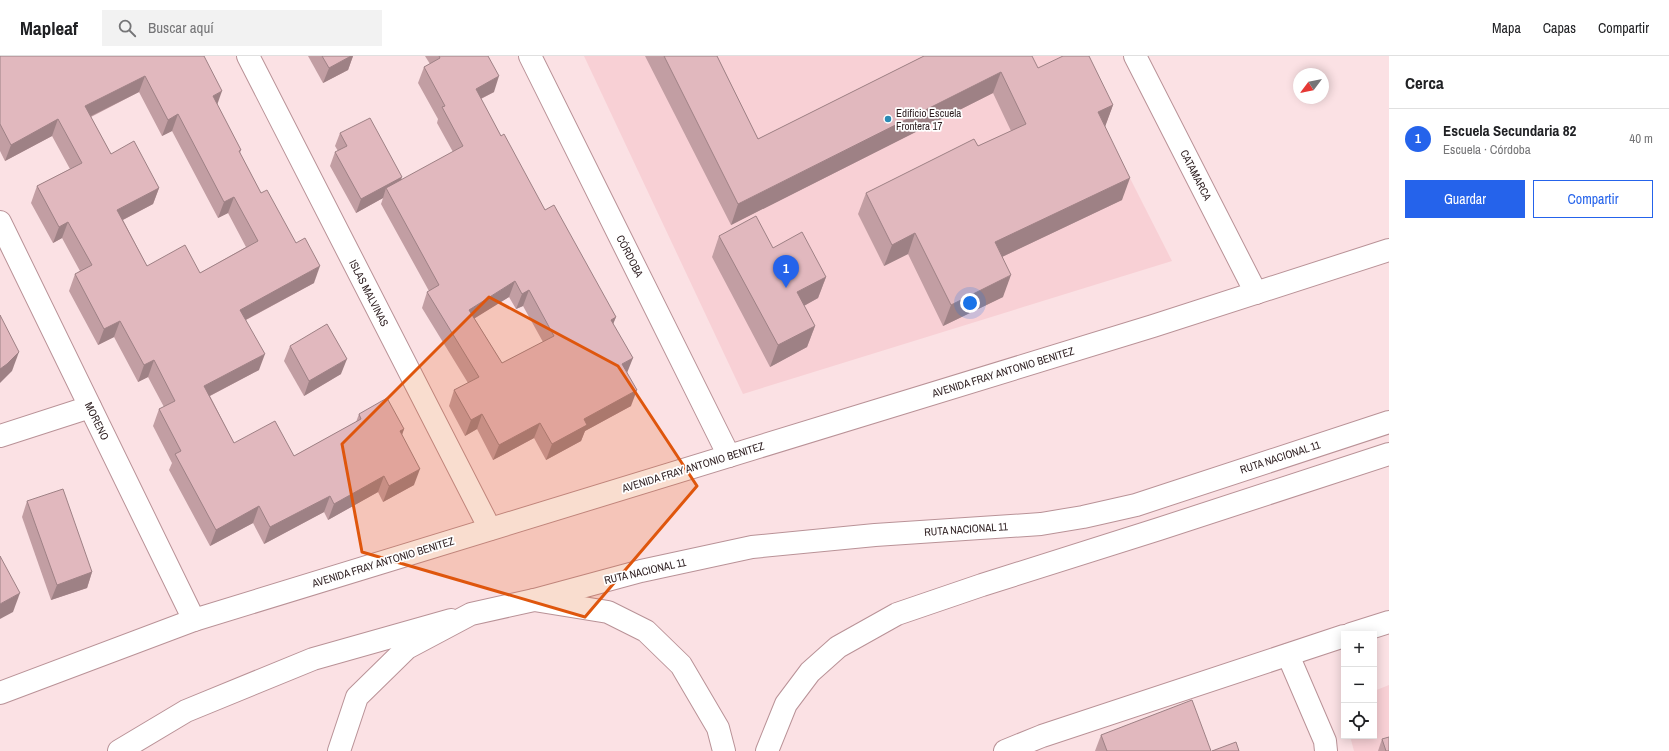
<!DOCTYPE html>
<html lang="es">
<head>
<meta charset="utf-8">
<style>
  body { margin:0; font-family:"Archivo Narrow",sans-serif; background:#f2f2f2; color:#202124 }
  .controls { position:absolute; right:12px; bottom:12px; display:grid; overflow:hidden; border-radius:0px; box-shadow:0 2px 10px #0003 }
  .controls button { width:36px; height:36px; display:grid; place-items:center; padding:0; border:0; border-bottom:1px solid #e0e0e0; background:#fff; color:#202124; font:20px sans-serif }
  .compass { position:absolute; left:1293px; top:12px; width:36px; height:36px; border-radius:50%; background:#fff; box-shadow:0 2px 10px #0003; rotate:238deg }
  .you { position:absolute; left:970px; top:247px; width:14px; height:14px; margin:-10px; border:3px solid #fff; border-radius:50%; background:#1a73e8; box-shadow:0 0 0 6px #1a73e833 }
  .badge { display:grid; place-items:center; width:26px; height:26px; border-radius:50%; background:#2563eb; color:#fff; font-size:13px; font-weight:700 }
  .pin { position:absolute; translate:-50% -33px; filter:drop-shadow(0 1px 2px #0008) }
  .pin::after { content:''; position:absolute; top:21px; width:14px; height:12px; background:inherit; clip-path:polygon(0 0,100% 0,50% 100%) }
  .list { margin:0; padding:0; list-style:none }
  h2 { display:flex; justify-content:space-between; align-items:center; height:52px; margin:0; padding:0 16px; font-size:17px }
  h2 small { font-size:13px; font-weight:400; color:#757577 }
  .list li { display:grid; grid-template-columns:26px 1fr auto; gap:12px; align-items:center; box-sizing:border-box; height:60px; padding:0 16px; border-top:1px solid #e0e0e0 }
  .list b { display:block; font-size:15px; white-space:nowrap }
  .list p { margin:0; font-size:13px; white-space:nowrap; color:#757577 }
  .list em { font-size:13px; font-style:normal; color:#757577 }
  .actions { display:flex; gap:8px; padding:12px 16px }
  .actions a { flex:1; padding:9px 0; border:1px solid #2563eb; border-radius:0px; text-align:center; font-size:14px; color:#2563eb }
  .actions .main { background:#2563eb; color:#fff }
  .icon { flex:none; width:22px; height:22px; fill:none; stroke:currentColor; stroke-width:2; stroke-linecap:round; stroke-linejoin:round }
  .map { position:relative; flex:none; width:1389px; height:695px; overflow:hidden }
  header { display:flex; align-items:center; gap:24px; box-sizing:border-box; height:56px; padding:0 20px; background:#fff; border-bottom:1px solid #e0e0e0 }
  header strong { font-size:19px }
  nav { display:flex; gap:22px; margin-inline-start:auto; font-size:14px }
  .search { width:280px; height:36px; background:#f2f2f2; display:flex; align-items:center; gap:10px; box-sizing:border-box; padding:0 14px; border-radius:0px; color:#757577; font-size:15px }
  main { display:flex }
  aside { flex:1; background:#fff }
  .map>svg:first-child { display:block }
  .built { fill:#f8d0d5 }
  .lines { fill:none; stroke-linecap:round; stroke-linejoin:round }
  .street-casing { stroke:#b99297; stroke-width:24 }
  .secondary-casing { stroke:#b99297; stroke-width:24 }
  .highway-casing { stroke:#b99297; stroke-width:24 }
  .street { stroke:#fff; stroke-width:22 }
  .secondary { stroke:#fff; stroke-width:22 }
  .highway { stroke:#fff; stroke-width:22 }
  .wall { fill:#c29ea3; fill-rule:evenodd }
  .shaded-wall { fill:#9e8185 }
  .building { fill:#e1b8be; stroke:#9e8185; fill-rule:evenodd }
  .marked { fill:#df560d; fill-opacity:0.2; stroke:#df560d; stroke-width:3; stroke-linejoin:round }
  .poi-dot { fill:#2a8ab5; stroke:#fff; stroke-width:1.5 }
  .labels { text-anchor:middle; stroke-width:3.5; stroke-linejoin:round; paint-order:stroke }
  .poi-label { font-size:11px; fill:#2c1d1f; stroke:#fff; text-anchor:start }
  .street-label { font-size:11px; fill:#2c1d1f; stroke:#fff }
</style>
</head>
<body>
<header>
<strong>Mapleaf</strong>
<div class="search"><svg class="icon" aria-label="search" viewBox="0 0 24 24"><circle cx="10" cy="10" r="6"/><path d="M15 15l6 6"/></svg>Buscar aquí</div>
<nav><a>Mapa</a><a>Capas</a><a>Compartir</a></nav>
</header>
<main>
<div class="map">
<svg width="1389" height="695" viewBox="0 0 1389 695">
  <rect width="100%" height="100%" fill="#fbe1e4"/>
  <!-- built -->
  <g class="built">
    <path d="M584,0H1068L1172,205L743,338Z"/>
    <path d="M1389,629V695H1354L1350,680H1374V635Z"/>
  </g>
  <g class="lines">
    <!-- street casing -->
    <g class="street-casing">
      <g id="street">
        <path d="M248,0L490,473"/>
        <path d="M530,0L729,400"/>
        <path d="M1135,0L1256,237"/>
        <path d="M0,166L194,564"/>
        <path d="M0,380L90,351"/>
        <path d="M1351,578L1389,566"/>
        <path d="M1288,599L1325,685L1326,695"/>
        <path d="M0,637L194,564L1153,270L1389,194"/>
        <path d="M1005,695L1042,680L1344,580"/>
      </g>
    </g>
    <!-- secondary casing -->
    <g class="secondary-casing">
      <path id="secondary" d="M119,695L186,655L313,603L451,564"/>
    </g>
    <!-- highway casing -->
    <g class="highway-casing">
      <g id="highway">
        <path d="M534,544L641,515L752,491L875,479L1041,468L1083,461L1136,449L1389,366"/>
        <path d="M339,695L357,641L407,592L471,558L534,544L608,556L646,575L681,609L718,672L724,695"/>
        <path d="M767,695L786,648L810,616L838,591L897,558L982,529L1159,473L1389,398"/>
      </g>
    </g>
    <!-- street -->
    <use href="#street" class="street"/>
    <!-- secondary -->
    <use href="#secondary" class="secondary"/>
    <!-- highway -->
    <use href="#highway" class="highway"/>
  </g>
  <!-- wall -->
  <g class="wall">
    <path d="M0,0L206,4L217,49L241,94L240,97L261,137L314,227L246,264L259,314L210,340L234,387L294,400L356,366L359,358L404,373L402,379L414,429L383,446L378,436L328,464L324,456L264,488L253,467L210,490L169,414L172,407L153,370L159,353L164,351L148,321L138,326L114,281L98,289L69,235L75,218L80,215L62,182L53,187L31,147L37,130L70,113L52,80L5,105L0,95ZM139,36L162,80L172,75L218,162L228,157L246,191L200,217L147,210L123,164L153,148L159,132L111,98L91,61Z"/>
    <path d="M308,0H353L348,14L323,27Z"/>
    <path d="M425,0H488L494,36L481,43L501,80L545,154L616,261L613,267L627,317L631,350L585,375L581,385L546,404L534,382L493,404L477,373L465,380L449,350L454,334L468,327L422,252L427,236L429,235L381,148L383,142L356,157L330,110L335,96L338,95L335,90L340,77L402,121L400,125L453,96L437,67L438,63L418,27L424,11L430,8ZM509,241L516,253L523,250L543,286L502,307L474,262Z"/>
    <path d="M645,0H717L758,83L924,0L1038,12L1113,49L1105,70L1122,144L1002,201L1003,241L943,270L908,198L884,210L858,158L866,137L978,90L1011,75L993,37L731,169Z"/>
    <path d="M719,180L773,192L826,221L818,242L804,250L815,270L807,291L770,311L712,201Z"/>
    <path d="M290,290L341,318L304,340L284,305Z"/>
    <path d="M27,445L92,516L87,532L51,544L22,461Z"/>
    <path d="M1101,679L1211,695H1095Z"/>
    <path d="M1382,683L1389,695H1378Z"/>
  </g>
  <!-- shaded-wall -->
  <g class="shaded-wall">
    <path d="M351,0H353L348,14L323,27L329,12Z"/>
    <path d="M1001,16L993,37L731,169L738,148Z"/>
    <path d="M145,20L139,36L79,66L85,50Z"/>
    <path d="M499,20L494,36L470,48L476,33Z"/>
    <path d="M222,35L216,52L213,40Z"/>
    <path d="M1113,49L1105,71L1098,56Z"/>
    <path d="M178,58L172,75L162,80L168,64Z"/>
    <path d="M58,63L52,80L5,105L11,89Z"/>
    <path d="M402,121L397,134L386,132L383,142L356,157L361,143Z"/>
    <path d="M1130,122L1122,144L987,208L995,186Z"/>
    <path d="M159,132L153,148L111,170L117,154Z"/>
    <path d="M234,141L228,157L218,162L224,146Z"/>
    <path d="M68,166L62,182L53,187L59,171Z"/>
    <path d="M915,177L908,198L884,210L892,189Z"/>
    <path d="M320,210L314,227L234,270L240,254Z"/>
    <path d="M1011,219L1003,241L943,270L951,249Z"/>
    <path d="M826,221L818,242L789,258L797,236Z"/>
    <path d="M515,225L509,241L464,269L469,254Z"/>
    <path d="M529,234L523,250L516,253L522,238Z"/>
    <path d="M616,261L610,276L611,264Z"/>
    <path d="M120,265L114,281L98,289L104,273Z"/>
    <path d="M815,270L807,291L770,311L778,289Z"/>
    <path d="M19,296L12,315L0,327V313Z"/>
    <path d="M265,298L259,314L198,346L204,330Z"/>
    <path d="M633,302L627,317L622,308Z"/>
    <path d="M347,303L341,318L304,340L309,325Z"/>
    <path d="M154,304L148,321L138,326L144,309Z"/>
    <path d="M637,334L631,350L585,375L581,385L546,404L552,388L584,363Z"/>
    <path d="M482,358L477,373L465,380L471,364Z"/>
    <path d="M540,367L534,382L493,404L499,389Z"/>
    <path d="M404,373L398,389L400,375Z"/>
    <path d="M420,413L414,429L383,446L389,430Z"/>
    <path d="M384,420L378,436L328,464L334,448Z"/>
    <path d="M330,440L324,456L264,488L270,471Z"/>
    <path d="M259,450L253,467L210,490L216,474Z"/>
    <path d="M92,516L87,532L51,544L57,529Z"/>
    <path d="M20,537L13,556L0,563V548Z"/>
  </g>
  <!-- building -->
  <g class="building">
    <path d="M0,0H204L222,35L213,40L241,94L239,95L261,137L267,134L296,187L305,182L320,210L240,254L265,298L204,330L234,387L275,365L294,400L361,363L359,358L387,342L404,373L400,375L420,413L389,430L384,420L334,448L330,440L270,471L259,450L216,474L175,398L181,395L159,353L175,345L154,304L144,309L120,265L104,273L75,218L92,209L68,166L59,171L37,130L82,107L58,63L11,89L0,68ZM145,20L168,64L178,58L224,146L234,141L258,185L200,217L185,189L147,210L117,154L159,132L134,85L111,98L85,50Z"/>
    <path d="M322,0H351L329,12Z"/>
    <path d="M439,0H488L499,20L476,33L501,80L504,78L545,154L554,149L616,261L611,264L633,302L622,308L637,334L584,363L587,369L552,388L540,367L499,389L482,358L471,364L454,334L479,321L427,236L439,229L386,132L463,90L442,51L445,50L424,11L440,2ZM515,225L522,238L529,234L554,280L502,307L469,254Z"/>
    <path d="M664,0H717L758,83L924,0H1032L1038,12L1063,0H1089L1113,49L1098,56L1130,122L995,186L1011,219L951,249L915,177L892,189L866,137L974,83L978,90L1026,68L1001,16L738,148Z"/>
    <path d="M370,62L402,121L361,143L335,96L347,90L340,77Z"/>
    <path d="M756,160L773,192L802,176L826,221L797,236L815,270L778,289L719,180Z"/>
    <path d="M0,259L19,296L7,308L0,313Z"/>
    <path d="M327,268L347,303L309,325L290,290Z"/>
    <path d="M63,433L92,516L57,529L27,445Z"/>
    <path d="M0,500L20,537L0,548Z"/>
    <path d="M1192,644L1211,695H1107L1101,679Z"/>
    <path d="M1389,681V695H1386L1382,683Z"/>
    <path d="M1236,686L1239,695H1212Z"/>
  </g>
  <!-- marked area -->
  <path class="marked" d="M489,241L618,310L697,430L585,561L362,496L342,388Z"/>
  <!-- markers -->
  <circle class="poi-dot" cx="888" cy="63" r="4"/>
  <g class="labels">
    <!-- poi labels -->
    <g class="poi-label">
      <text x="896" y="61">Edificio Escuela<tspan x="896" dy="13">Frontera 17</tspan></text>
    </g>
    <!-- street labels -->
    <g class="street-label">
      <text transform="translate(1196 119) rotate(63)" y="4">CATAMARCA</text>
      <text transform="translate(630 200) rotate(63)" y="4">CÓRDOBA</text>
      <text transform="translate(369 237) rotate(63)" y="4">ISLAS MALVINAS</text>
      <text transform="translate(1003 316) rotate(-17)" y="4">AVENIDA FRAY ANTONIO BENITEZ</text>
      <text transform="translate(97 365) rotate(64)" y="4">MORENO</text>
      <text transform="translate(1280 401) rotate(-18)" y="4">RUTA NACIONAL 11</text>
      <text transform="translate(693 411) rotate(-17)" y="4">AVENIDA FRAY ANTONIO BENITEZ</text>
      <text transform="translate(966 473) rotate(-4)" y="4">RUTA NACIONAL 11</text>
      <text transform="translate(383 506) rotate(-17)" y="4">AVENIDA FRAY ANTONIO BENITEZ</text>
      <text transform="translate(645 515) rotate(-13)" y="4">RUTA NACIONAL 11</text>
    </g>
  </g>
</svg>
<div class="controls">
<button>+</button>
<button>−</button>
<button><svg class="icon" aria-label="locate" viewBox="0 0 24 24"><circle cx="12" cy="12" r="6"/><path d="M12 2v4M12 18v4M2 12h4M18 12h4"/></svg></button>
</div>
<svg class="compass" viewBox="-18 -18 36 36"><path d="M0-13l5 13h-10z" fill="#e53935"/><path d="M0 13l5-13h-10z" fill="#757577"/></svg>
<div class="you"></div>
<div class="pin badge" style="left:786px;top:232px">1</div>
</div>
<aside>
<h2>Cerca<small></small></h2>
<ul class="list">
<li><span class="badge">1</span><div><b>Escuela Secundaria 82</b><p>Escuela · Córdoba</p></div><em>40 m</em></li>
</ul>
<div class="actions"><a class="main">Guardar</a><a>Compartir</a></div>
</aside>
</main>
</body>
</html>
